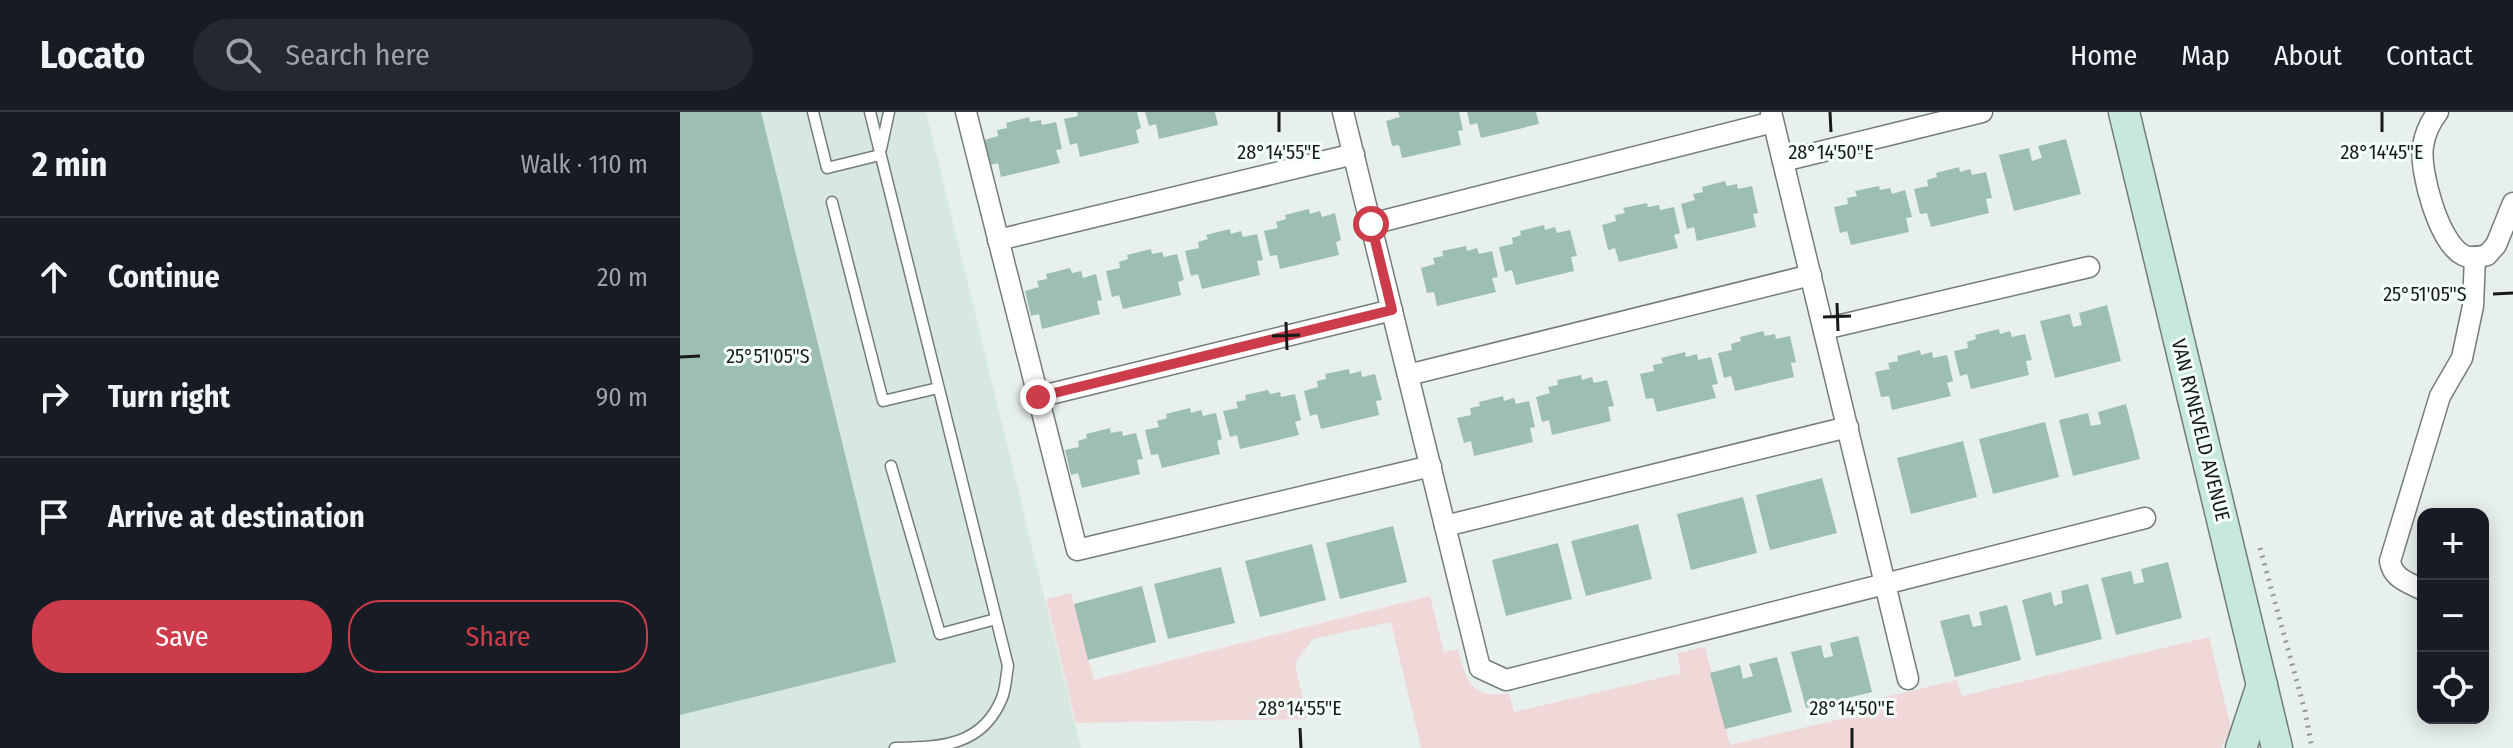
<!DOCTYPE html>
<html lang="en">
<head>
<meta charset="utf-8">
<style>
  body { margin:0; font-family:"Fira Sans Condensed",sans-serif; background:#242831; color:#f1f3f6 }
  .controls { position:absolute; right:24px; bottom:24px; display:grid; overflow:hidden; border-radius:16px; box-shadow:0 4px 20px #0003 }
  .controls button { width:72px; height:72px; display:grid; place-items:center; padding:0; border:0; border-bottom:2px solid #363941; background:#171b24; color:#f1f3f6; font:40px sans-serif }
  .stop { position:absolute; width:24px; height:24px; margin:-18px; border:6px solid #cc3c4a; border-radius:50%; background:#fff }
  .stop.end { background:#cc3c4a; border-color:#fff; box-shadow:0 2px 8px #0008 }
  .list { margin:0; padding:0; list-style:none }
  h2 { display:flex; justify-content:space-between; align-items:center; height:104px; margin:0; padding:0 32px; font-size:34px }
  h2 small { font-size:26px; font-weight:400; color:#9ea1a6 }
  .list li { display:grid; grid-template-columns:52px 1fr auto; gap:24px; align-items:center; box-sizing:border-box; height:120px; padding:0 32px; border-top:2px solid #363941 }
  .list b { display:block; font-size:30px; white-space:nowrap }
  .list em { font-size:26px; font-style:normal; color:#9ea1a6 }
  .actions { display:flex; gap:16px; padding:24px 32px }
  .actions a { flex:1; padding:18px 0; border:2px solid #cc3c4a; border-radius:32px; text-align:center; font-size:28px; color:#cc3c4a }
  .actions .main { background:#cc3c4a; color:#fff }
  .icon { flex:none; width:44px; height:44px; fill:none; stroke:currentColor; stroke-width:2; stroke-linecap:round; stroke-linejoin:round }
  .map { position:relative; flex:none; width:1833px; height:636px; overflow:hidden }
  header { display:flex; align-items:center; gap:48px; box-sizing:border-box; height:112px; padding:0 40px; background:#171b24; border-bottom:2px solid #363941 }
  header strong { font-size:38px }
  nav { display:flex; gap:44px; margin-inline-start:auto; font-size:28px }
  .search { width:560px; height:72px; background:#242831; display:flex; align-items:center; gap:20px; box-sizing:border-box; padding:0 28px; border-radius:44px; color:#9ea1a6; font-size:30px }
  main { display:flex }
  aside { flex:1; background:#171b24 }
  .map>svg:first-child { display:block }
  .built { fill:#d6e8e0 }
  .green { fill:#f0d8d8 }
  .building { fill:#9dbfb1 }
  .lines { fill:none; stroke-linecap:round; stroke-linejoin:round }
  .lane-casing { stroke:#747d79; stroke-width:13 }
  .street-casing { stroke:#747d79; stroke-width:23 }
  .secondary-casing { stroke:#747d79; stroke-width:33 }
  .path { stroke:#949b98; stroke-width:5; stroke-dasharray:2 6; stroke-linecap:butt }
  .lane { stroke:#fff; stroke-width:10 }
  .street { stroke:#fff; stroke-width:20 }
  .secondary { stroke:#c6e8dd; stroke-width:30 }
  .route { stroke:#cc3c4a; stroke-width:10 }
  .ticks { fill:none; stroke:#161a18; stroke-width:3 }
  .labels { text-anchor:middle; stroke-width:6; stroke-linejoin:round; paint-order:stroke }
  .street-label { font-size:20px; fill:#161a18; stroke:#f4fefa }
  .ticks-label { font-size:20px; text-anchor:middle; fill:#161a18; stroke:#f4fefa; stroke-width:6; stroke-linejoin:round; paint-order:stroke }
</style>
</head>
<body>
<header>
<strong>Locato</strong>
<div class="search"><svg class="icon" aria-label="search" viewBox="0 0 24 24"><circle cx="10" cy="10" r="6"/><path d="M15 15l6 6"/></svg>Search here</div>
<nav><a>Home</a><a>Map</a><a>About</a><a>Contact</a></nav>
</header>
<main>
<aside>
<h2>2 min<small>Walk · 110 m</small></h2>
<ul class="list">
<li><svg class="icon" aria-label="ahead" viewBox="0 0 24 24"><path d="M12 20V5M6 11l6-6 6 6"/></svg><div><b>Continue</b></div><em>20 m</em></li>
<li><svg class="icon" aria-label="right" viewBox="0 0 24 24"><path d="M7 20v-9h11M14 6l5 5-5 5"/></svg><div><b>Turn right</b></div><em>90 m</em></li>
<li><svg class="icon" aria-label="arrive" viewBox="0 0 24 24"><path d="M6 21V4h12l-3 4 3 4H6"/></svg><div><b>Arrive at destination</b></div></li>
</ul>
<div class="actions"><a class="main">Save</a><a>Share</a></div>
</aside>
<div class="map">
<svg width="1833" height="636" viewBox="0 0 1833 636">
  <rect width="100%" height="100%" fill="#e7f0ec"/>
  <!-- built -->
  <path class="built" d="M0,0H246L401,636H0Z"/>
  <!-- green -->
  <path class="green" d="M391,481L414,568L750,484L764,540L778,537C786,569 792,588 829,581L834,600L1001,561L997,541L1025,535L1050,633L1191,600L1189,589L1277,568L1282,584L1529,525L1551,616L1541,636H741L711,510L633,527L615,551L627,607L396,611L366,487Z"/>
  <!-- building -->
  <g class="building">
    <path d="M0,0H81L216,550L0,603Z"/>
    <path d="M397,0H457L461,16L456,18L459,31L400,45L397,31L390,33L384,7L398,4Z"/>
    <path d="M465,0H535L538,13L479,27L476,12L469,14Z"/>
    <path d="M718,0H779L783,18L778,19L781,33L722,46L719,33L712,34L706,9L720,5Z"/>
    <path d="M787,0H856L859,12L801,26L797,11L790,13Z"/>
    <path d="M349,5L350,10L361,8L362,13L376,10L382,37L376,38L380,51L321,65L318,51L310,53L304,28L318,24L317,18L327,16L326,11Z"/>
    <path d="M1386,27L1401,82L1334,99L1319,43L1349,36L1352,49L1362,46L1358,34Z"/>
    <path d="M1279,55L1280,60L1290,57L1292,63L1306,60L1312,86L1306,87L1309,101L1251,115L1247,101L1240,102L1234,77L1248,74L1247,68L1257,65L1256,61Z"/>
    <path d="M1045,69L1047,74L1057,72L1058,77L1072,74L1078,101L1073,102L1076,115L1017,129L1014,115L1007,117L1001,92L1015,88L1013,82L1023,80L1022,75Z"/>
    <path d="M1199,74L1200,78L1210,76L1212,82L1225,78L1232,105L1226,106L1229,120L1171,133L1167,119L1160,121L1154,95L1168,92L1167,86L1177,84L1175,79Z"/>
    <path d="M967,91L968,95L979,93L980,98L994,95L1000,121L994,123L998,136L939,150L935,136L928,138L922,113L936,109L935,103L945,101L943,96Z"/>
    <path d="M629,97L630,102L640,99L642,105L655,101L661,128L656,130L659,143L600,157L597,143L590,144L584,119L598,116L596,110L606,107L605,103Z"/>
    <path d="M864,113L865,118L875,115L877,121L890,118L897,144L891,145L894,159L836,173L832,158L825,160L819,135L833,132L832,126L841,123L840,119Z"/>
    <path d="M550,117L551,122L561,119L563,125L577,122L583,148L577,149L580,163L522,177L518,162L511,164L505,139L519,136L518,130L528,127L526,123Z"/>
    <path d="M786,134L787,139L797,136L799,142L812,139L818,165L812,166L816,180L757,194L754,180L747,181L741,156L755,152L753,146L763,144L762,139Z"/>
    <path d="M471,137L472,142L482,140L484,145L497,142L504,168L498,170L501,183L443,197L439,183L432,185L426,159L440,156L439,150L448,147L447,143Z"/>
    <path d="M390,156L392,161L401,159L403,166L416,162L422,188L417,189L420,202L362,217L359,202L351,204L345,179L359,175L357,169L367,167L366,162Z"/>
    <path d="M1427,193L1441,249L1375,266L1360,209L1390,202L1393,215L1402,213L1399,201Z"/>
    <path d="M1319,217L1320,222L1330,219L1332,225L1345,222L1352,248L1346,249L1349,263L1291,277L1287,262L1280,264L1274,239L1288,236L1287,230L1296,227L1295,223Z"/>
    <path d="M1083,219L1085,224L1095,222L1096,227L1110,224L1116,250L1111,251L1114,265L1055,279L1051,264L1044,266L1038,241L1052,238L1051,232L1061,229L1060,225Z"/>
    <path d="M1240,238L1241,243L1252,240L1253,246L1267,243L1273,269L1267,271L1271,284L1212,298L1209,284L1201,285L1195,260L1210,257L1208,251L1218,249L1217,244Z"/>
    <path d="M1005,240L1006,245L1017,242L1018,248L1031,245L1038,272L1032,273L1036,286L977,300L973,286L966,287L960,262L974,259L973,253L983,251L981,246Z"/>
    <path d="M669,257L670,262L681,259L682,265L695,262L702,288L696,289L699,303L641,317L637,302L630,304L624,279L638,275L637,269L646,267L645,262Z"/>
    <path d="M901,263L902,268L912,265L914,271L927,268L934,294L928,295L931,309L872,323L869,308L862,310L856,285L870,281L868,275L878,273L877,268Z"/>
    <path d="M588,278L590,282L600,280L601,285L615,282L621,308L615,310L619,323L560,337L557,323L550,325L543,299L558,296L556,290L566,288L565,283Z"/>
    <path d="M823,284L824,289L834,286L836,292L849,289L855,315L850,316L853,330L794,344L791,329L784,331L777,306L791,303L790,296L800,294L799,290Z"/>
    <path d="M1446,292L1460,347L1393,364L1379,308L1408,301L1411,314L1421,312L1418,300Z"/>
    <path d="M510,296L511,301L521,298L523,304L536,301L542,327L537,329L540,342L482,356L478,342L471,343L465,318L479,315L477,309L487,306L486,302Z"/>
    <path d="M1365,310L1379,365L1313,382L1299,327Z"/>
    <path d="M430,316L431,321L442,319L443,324L456,321L463,347L457,348L460,362L402,376L398,361L391,363L385,338L399,335L398,329L407,326L406,322Z"/>
    <path d="M1283,329L1297,385L1231,402L1217,346Z"/>
    <path d="M1142,366L1157,421L1090,438L1076,383Z"/>
    <path d="M1063,385L1077,441L1011,458L997,402Z"/>
    <path d="M958,412L972,467L906,484L891,429Z"/>
    <path d="M713,414L727,470L660,487L646,431Z"/>
    <path d="M878,431L892,487L826,504L812,448Z"/>
    <path d="M632,432L646,488L580,505L565,449Z"/>
    <path d="M1488,450L1502,506L1436,523L1421,466L1451,459L1454,472L1464,470L1461,457Z"/>
    <path d="M541,455L555,511L488,527L474,472Z"/>
    <path d="M1408,472L1422,527L1356,544L1342,488L1371,480L1374,494L1383,491L1381,479Z"/>
    <path d="M462,474L476,530L408,548L394,492Z"/>
    <path d="M1327,493L1341,548L1275,565L1260,509L1289,502L1293,515L1302,513L1299,500Z"/>
    <path d="M1178,524L1192,580L1126,596L1111,540L1141,533L1144,546L1153,544L1150,531Z"/>
    <path d="M1097,545L1112,600L1045,617L1030,561L1060,553L1063,567L1073,564L1069,552Z"/>
  </g>
  <g class="lines">
    <!-- lane casing -->
    <g class="lane-casing">
      <g id="lane">
        <path d="M133,0L147,56L200,43"/>
        <path d="M190,0L328,554C326,564 326,576 322,586C302,635 260,635 215,636"/>
        <path d="M201,37L209,0"/>
        <path d="M152,90L203,289L258,276"/>
        <path d="M211,354L260,522L316,507"/>
      </g>
    </g>
    <!-- street casing -->
    <g class="street-casing">
      <g id="street">
        <path d="M286,0L397,438L751,354"/>
        <path d="M663,0L800,556L826,568L1465,406"/>
        <path d="M1091,0L1228,567"/>
        <path d="M1758,0C1750,10 1745,22 1743,34C1739,59 1759,131 1783,143C1791,147 1799,145 1807,143L1816,133L1833,91"/>
        <path d="M1103,49L1302,0"/>
        <path d="M691,112L1093,10"/>
        <path d="M318,128L674,42"/>
        <path d="M1144,217L1409,155"/>
        <path d="M728,263L1131,163"/>
        <path d="M358,285L712,198"/>
        <path d="M765,414L1168,315"/>
        <path d="M1743,478C1728,470 1713,467 1710,449L1760,284L1782,246L1793,194L1795,145"/>
      </g>
    </g>
    <!-- secondary casing -->
    <g class="secondary-casing">
      <g id="secondary">
        <path d="M1444,0L1597,636"/>
        <path d="M1561,636L1582,573"/>
      </g>
    </g>
    <!-- path -->
    <path class="path" d="M1580,436L1625,599L1632,636"/>
    <!-- lane -->
    <use href="#lane" class="lane"/>
    <!-- street -->
    <use href="#street" class="street"/>
    <!-- secondary -->
    <use href="#secondary" class="secondary"/>
  </g>
  <g class="lines">
    <!-- route -->
    <path class="route" d="M358,285L712,198L691,112"/>
  </g>
  <!-- ticks -->
  <path class="ticks" d="M599,0V20M1150,0L1151,20M1702,0V20M1813,182L1833,181M1157,191L1158,219M1143,205L1171,204M606,210L607,238M592,224L620,223M0,245L20,244M620,616L621,636M1172,616V636"/>
  <g class="labels">
    <!-- street labels -->
    <g class="street-label">
      <text transform="translate(1521 318) rotate(76)" y="7">VAN RYNEVELD AVENUE</text>
    </g>
  </g>
  <g class="ticks-label">
    <text x="599" y="47">28°14'55"E</text>
    <text x="1151" y="47">28°14'50"E</text>
    <text x="1702" y="47">28°14'45"E</text>
    <text x="1745" y="189">25°51'05"S</text>
    <text x="88" y="251">25°51'05"S</text>
    <text x="620" y="603">28°14'55"E</text>
    <text x="1172" y="603">28°14'50"E</text>
  </g>
</svg>
<div class="controls">
<button>+</button>
<button>−</button>
<button><svg class="icon" aria-label="locate" viewBox="0 0 24 24"><circle cx="12" cy="12" r="6"/><path d="M12 2v4M12 18v4M2 12h4M18 12h4"/></svg></button>
</div>
<div class="stop" style="left:691px;top:112px"></div>
<div class="stop end" style="left:358px;top:285px"></div>
</div>
</main>
</body>
</html>
